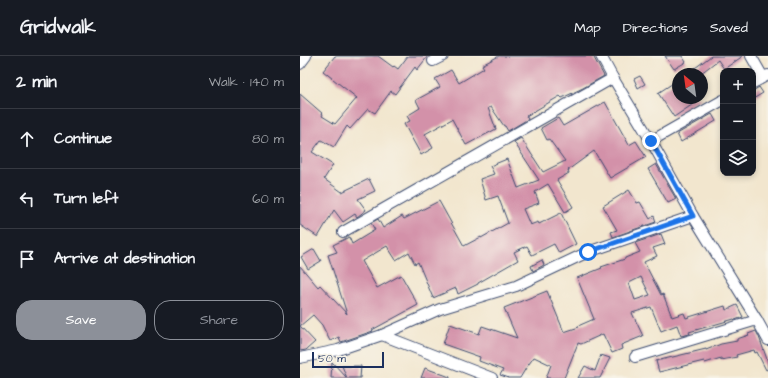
<!DOCTYPE html>
<html lang="en">
<head>
<meta charset="utf-8">
<style>
  body { margin:0; font-family:"Architects Daughter",sans-serif; background:#20242c; color:#f1f3f6 }
  .controls { position:absolute; right:12px; top:12px; display:grid; overflow:hidden; border-radius:8px; box-shadow:0 2px 6px #0003 }
  .controls button { width:36px; height:36px; display:grid; place-items:center; padding:0; border:0; border-bottom:1px solid #363941; background:#171b24; color:#f1f3f6; font:20px sans-serif }
  .compass { position:absolute; left:372px; top:12px; width:36px; height:36px; border-radius:50%; background:#171b24; box-shadow:0 2px 6px #0003; rotate:331deg }
  .scale { position:absolute; left:12px; bottom:10px; width:72px; box-sizing:border-box; padding-left:4px; border:2px solid #1b2f5e; border-top:0; font-size:11px; line-height:14px; white-space:nowrap; color:#1b2f5e; -webkit-text-stroke:3px #f7f3e8; paint-order:stroke }
  .stop { position:absolute; width:12px; height:12px; margin:-9px; border:3px solid #1a73e8; border-radius:50%; background:#fff }
  .stop.end { background:#1a73e8; border-color:#fff; box-shadow:0 1px 4px #0008 }
  .list { margin:0; padding:0; list-style:none }
  h2 { display:flex; justify-content:space-between; align-items:center; height:52px; margin:0; padding:0 16px; font-size:17px }
  h2 small { font-size:13px; font-weight:400; color:#9ea1a6 }
  .list li { display:grid; grid-template-columns:26px 1fr auto; gap:12px; align-items:center; box-sizing:border-box; height:60px; padding:0 16px; border-top:1px solid #363941 }
  .list b { display:block; font-size:15px; white-space:nowrap }
  .list em { font-size:13px; font-style:normal; color:#9ea1a6 }
  .actions { display:flex; gap:8px; padding:12px 16px }
  .actions a { flex:1; padding:9px 0; border:1px solid #8c9099; border-radius:16px; text-align:center; font-size:14px; color:#8c9099 }
  .actions .main { background:#8c9099; color:#fff }
  .icon { flex:none; width:22px; height:22px; fill:none; stroke:currentColor; stroke-width:2; stroke-linecap:round; stroke-linejoin:round }
  .map { position:relative; flex:none; width:468px; height:322px; overflow:hidden }
  header { display:flex; align-items:center; gap:24px; box-sizing:border-box; height:56px; padding:0 20px; background:#171b24; border-bottom:1px solid #363941 }
  header strong { font-size:19px }
  nav { display:flex; gap:22px; margin-inline-start:auto; font-size:14px }
  main { display:flex }
  aside { flex:1; background:#171b24 }
  .map>svg:first-child { display:block }
  .building { fill:#d391a9; fill-rule:evenodd }
  .lines { fill:none; stroke-linecap:round; stroke-linejoin:round }
  .street-casing { stroke:#3b4a6f; stroke-width:12 }
  .street { stroke:#fff; stroke-width:10 }
  .route { stroke:#1a73e8; stroke-width:5 }
</style>
</head>
<body>
<header>
<strong>Gridwalk</strong>
<nav><a>Map</a><a>Directions</a><a>Saved</a></nav>
</header>
<main>
<aside>
<h2>2 min<small>Walk · 140 m</small></h2>
<ul class="list">
<li><svg class="icon" aria-label="ahead" viewBox="0 0 24 24"><path d="M12 20V5M6 11l6-6 6 6"/></svg><div><b>Continue</b></div><em>80 m</em></li>
<li><svg class="icon" aria-label="left" viewBox="0 0 24 24"><path d="M17 20v-9H6M10 6l-5 5 5 5"/></svg><div><b>Turn left</b></div><em>60 m</em></li>
<li><svg class="icon" aria-label="arrive" viewBox="0 0 24 24"><path d="M6 21V4h12l-3 4 3 4H6"/></svg><div><b>Arrive at destination</b></div></li>
</ul>
<div class="actions"><a class="main">Save</a><a>Share</a></div>
</aside>
<div class="map">
<svg width="468" height="322" viewBox="0 0 468 322">
  <rect width="100%" height="100%" fill="#f7f3e8"/>
  <filter id="ink" filterUnits="userSpaceOnUse"><feTurbulence type="fractalNoise" baseFrequency=".025" numOctaves="2"/><feDisplacementMap in="SourceGraphic" scale="8" xChannelSelector="R" yChannelSelector="G"/><feConvolveMatrix kernelMatrix="1 2 1 2 8 2 1 2 1" color-interpolation-filters="sRGB"/></filter>
  <filter id="wash" filterUnits="userSpaceOnUse"><feTurbulence type="fractalNoise" baseFrequency=".012" numOctaves="4" result="noise"/><feDisplacementMap in="SourceGraphic" scale="16" xChannelSelector="R" yChannelSelector="G"/><feGaussianBlur stdDeviation="0.9" result="paint"/><feColorMatrix in="noise" values="0 0 0 0 0 0 0 0 0 0 0 0 0 0 0 0 0 1.4 0 .05"/><feComposite in="paint" operator="in"/></filter>
  <g filter="url(#wash)">
    <rect width="100%" height="100%" fill="#f2e6ce"/>
    <g id="blocks">
      <!-- building -->
      <g class="building">
        <path d="M35,0H78L93,11L94,10L98,13L108,0H128L117,14L115,11L95,38L91,35L75,57L68,53L50,73L47,70L34,91L21,84L12,96L33,109L24,123L42,136L69,123L75,135L58,143L66,154L57,161L55,158L43,166L34,154L18,181L0,169V38L23,58L22,60L35,68L57,42L23,15Z"/>
        <path d="M199,0H293L304,20L283,32L262,42L260,40L226,60L228,63L208,75L205,70H204L191,51L188,52L196,73L166,89L152,63L125,78L133,92L121,99L104,68L110,65L107,60L120,52L116,44L140,31L135,23L151,14L159,27L184,12L182,9Z"/>
        <path d="M365,0H382L386,6L374,13Z"/>
        <path d="M411,0H443L424,13L418,4L400,18H387Z"/>
        <path d="M340,20L345,28L338,32L334,23Z"/>
        <path d="M378,24V42H402L374,61L358,37Z"/>
        <path d="M459,31L463,37L453,43V35Z"/>
        <path d="M305,46L329,89L336,85L346,101L310,122L294,95L268,114L269,117L257,124L273,151L265,156L248,128L235,136L239,147L223,153L230,169L238,166L239,168L261,157L276,188L259,197L254,188L232,199L227,190L214,196L218,204L178,227V228L158,238L156,232L133,242L118,206L115,208L109,196L96,204L87,190L62,205L77,232L101,219L118,249L72,274L73,275L41,286L39,281L30,285L22,269L13,259L0,270L15,286L6,294L0,295V210L18,231L20,229L47,258L28,199L37,196L33,189L49,181L52,188L75,174L71,167L78,163L83,172L102,160L104,163L139,145L164,190L181,181V182L208,167L198,140L186,144L180,123L194,118L190,110L207,103L218,132L239,124L214,86L221,82L243,116L265,105L249,83L247,84L241,72L258,62L263,70Z"/>
        <path d="M412,58L416,65L381,86L377,78Z"/>
        <path d="M356,108L376,143L368,147L348,113Z"/>
        <path d="M329,134L337,147L340,146L350,163L354,160L356,166L313,181L311,176L317,174L303,150Z"/>
        <path d="M361,178L365,188L353,192L357,200L344,206L361,239L363,238L372,261L384,257L386,262L425,250L426,254L437,249L443,261L435,264L434,263L389,276L390,278L381,280L377,269L361,275L351,251L332,257L343,280L321,289L322,293L312,297L303,278L281,288L278,287L264,322H246L251,309L234,301L226,312L220,322H209L200,319L203,314L179,305L180,301L143,288L150,268L179,278L182,270L217,282L204,252L247,235L264,276L279,271L278,270L294,263L277,222L302,212L301,211L325,203V202L340,196L335,187ZM341,221L350,239L335,244L329,227Z"/>
        <path d="M14,193L21,205L8,213L1,201Z"/>
        <path d="M242,204L244,209L233,215L231,210Z"/>
        <path d="M456,275L459,281L468,306V313L466,314L457,296L455,297L454,294L436,299L437,301L421,304V302L405,307L404,305L359,316L356,305L406,293V294L421,288L437,285V283L449,279L448,278Z"/>
        <path d="M301,299L310,302L300,322H278L285,310L295,315Z"/>
        <path d="M32,306L47,322H31Z"/>
        <path d="M42,310H61L60,322H47Z"/>
        <path d="M125,312L150,321V322H121Z"/>
      </g>
    </g>
  </g>
  <g filter="url(#ink)">
    <use href="#blocks" fill-opacity="0" stroke="#3b4a6f" stroke-width="1"/>
    <g class="lines">
      <!-- street casing -->
      <g class="street-casing">
        <g id="street">
          <path d="M301,0L313,22L351,85L393,160L457,264L468,284"/>
          <path d="M451,0L463,21"/>
          <path d="M133,5L143,0"/>
          <path d="M0,8L6,0"/>
          <path d="M453,27L468,19"/>
          <path d="M351,85L423,44"/>
          <path d="M43,176L313,22"/>
          <path d="M82,279L192,322"/>
          <path d="M335,301L457,264"/>
          <path d="M0,302L38,294L82,279L140,253L216,230L288,196L393,160"/>
        </g>
      </g>
      <!-- street -->
      <use href="#street" class="street"/>
    </g>
  </g>
  <g class="lines" filter="url(#ink)">
    <!-- route -->
    <path class="route" d="M288,196L393,160L351,85"/>
  </g>
</svg>
<div class="controls">
<button>+</button>
<button>−</button>
<button><svg class="icon" aria-label="layers" viewBox="0 0 24 24"><path d="M12 4l9 5-9 5-9-5zM3 14l9 5 9-5"/></svg></button>
</div>
<svg class="compass" viewBox="-18 -18 36 36"><path d="M0-13l5 13h-10z" fill="#e53935"/><path d="M0 13l5-13h-10z" fill="#9ea1a6"/></svg>
<div class="scale">50 m</div>
<div class="stop" style="left:288px;top:196px"></div>
<div class="stop end" style="left:351px;top:85px"></div>
</div>
</main>
</body>
</html>
